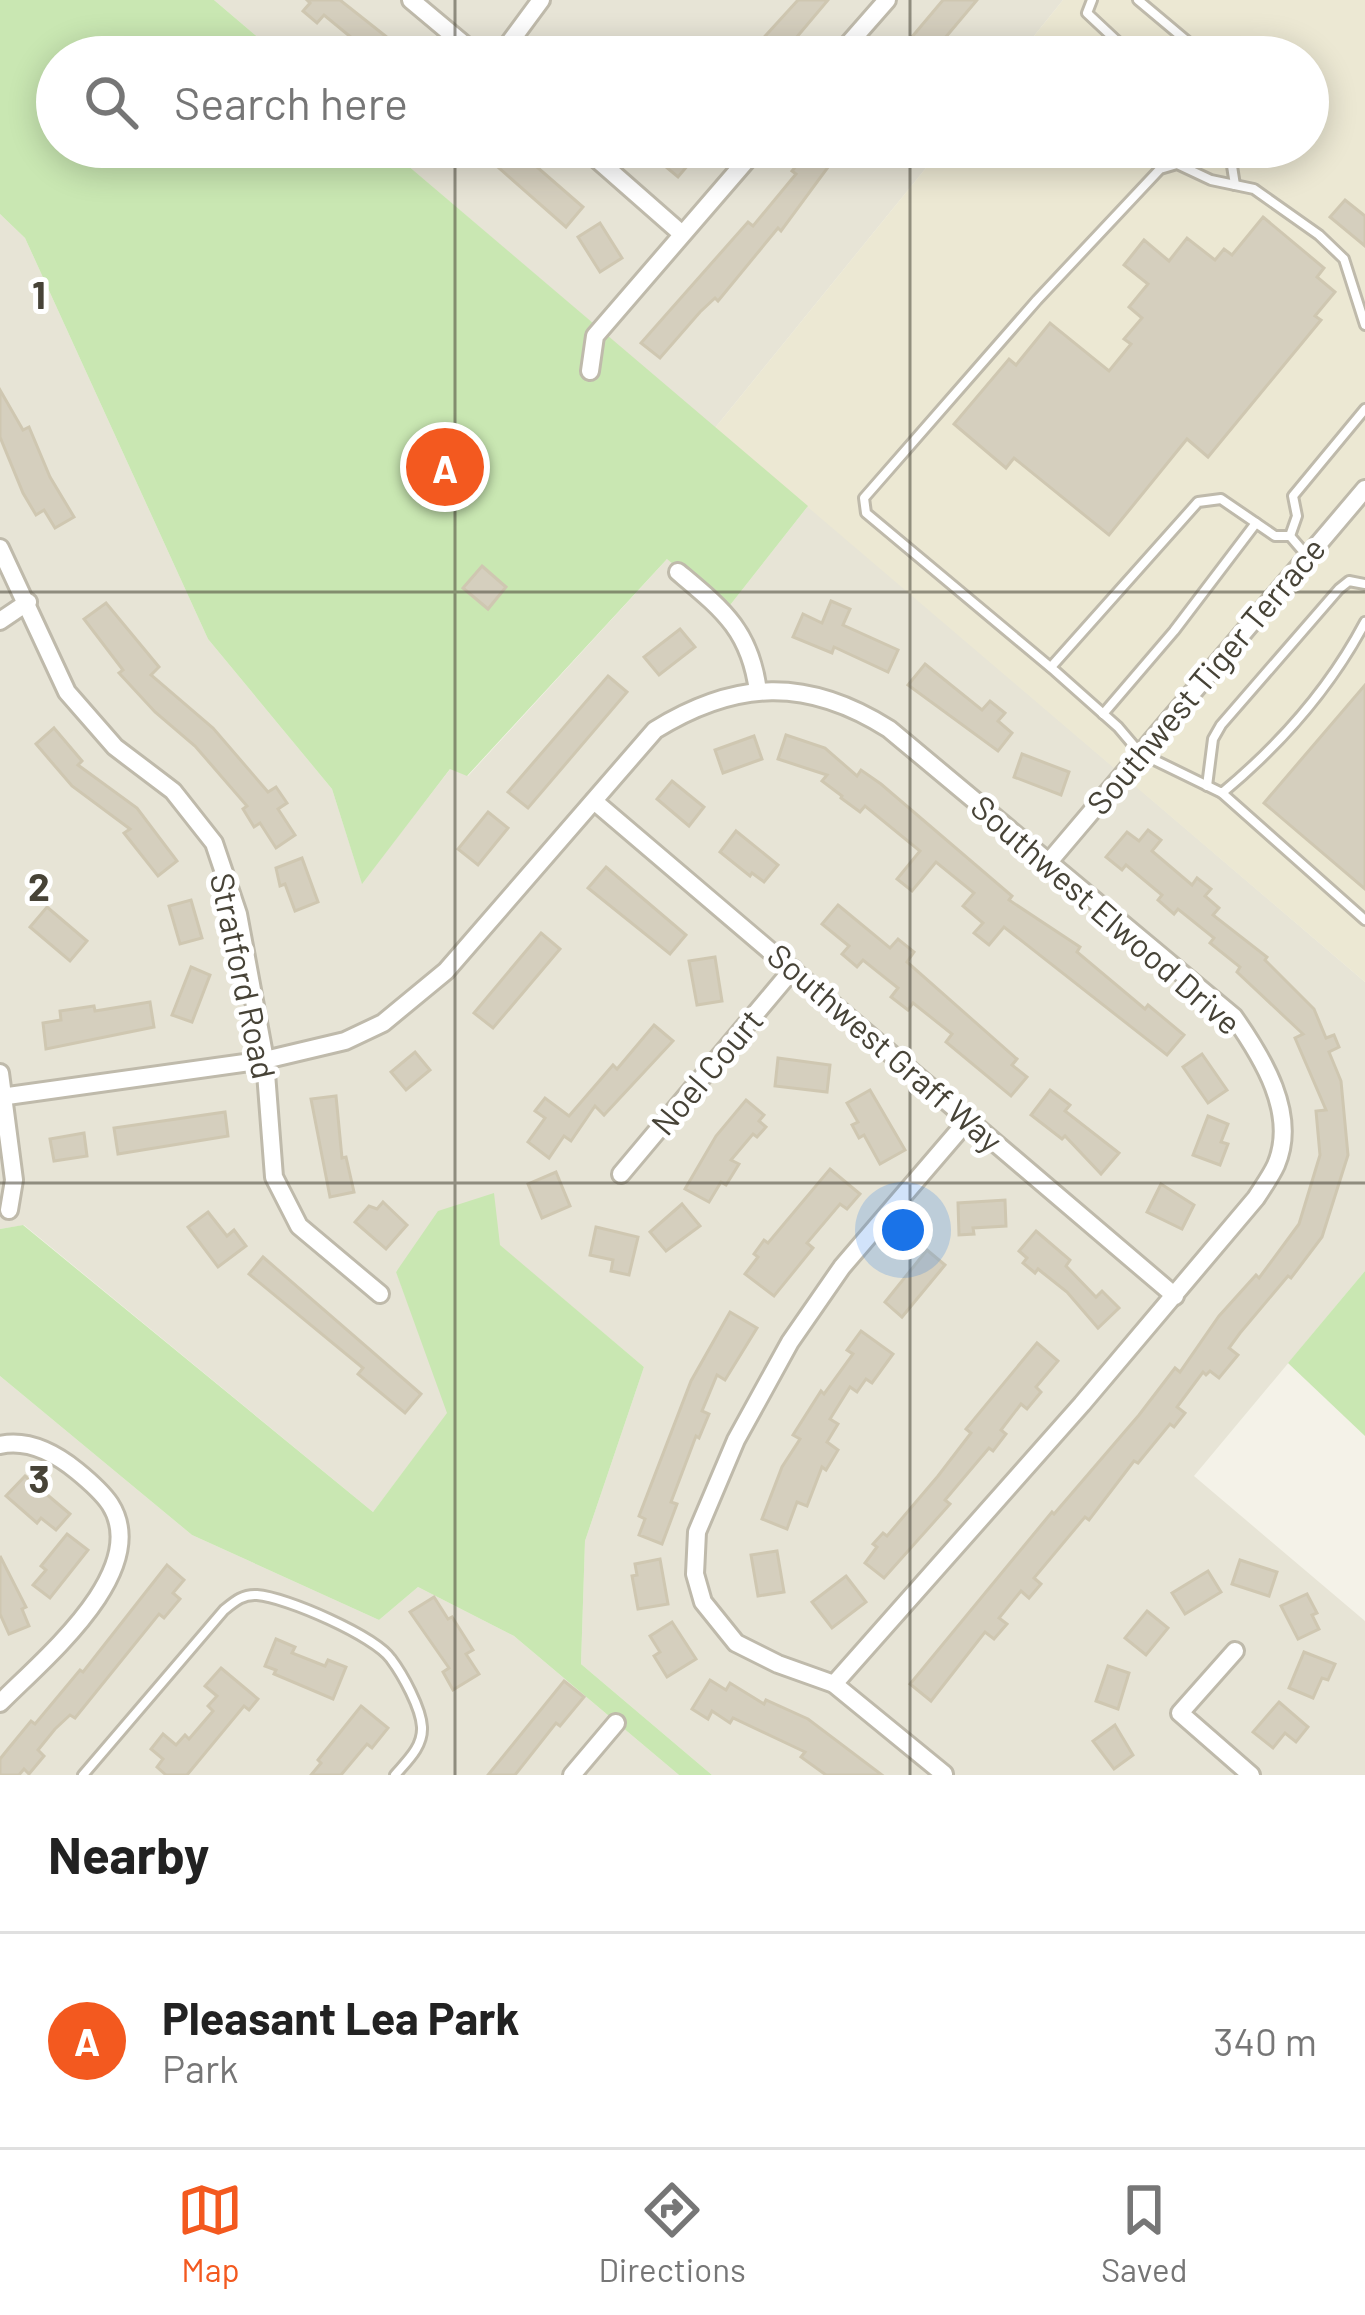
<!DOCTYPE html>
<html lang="en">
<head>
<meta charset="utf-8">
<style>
  body { margin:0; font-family:Barlow,sans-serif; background:#f6f6f6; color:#222 }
  .you { position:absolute; left:903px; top:1230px; width:42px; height:42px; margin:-30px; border:9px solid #fff; border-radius:50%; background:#1a73e8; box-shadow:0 0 0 18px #1a73e833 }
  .badge { display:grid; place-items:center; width:78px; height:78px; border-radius:50%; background:#f3591f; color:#fff; font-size:39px; font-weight:700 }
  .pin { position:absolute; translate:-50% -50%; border:6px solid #fff; box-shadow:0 3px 12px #0006 }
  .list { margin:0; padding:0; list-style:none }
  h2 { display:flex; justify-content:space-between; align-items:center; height:156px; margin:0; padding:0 48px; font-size:51px }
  h2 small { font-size:39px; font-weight:400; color:#767676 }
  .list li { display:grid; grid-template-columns:78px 1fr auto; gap:36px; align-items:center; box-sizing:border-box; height:216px; padding:0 48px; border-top:3px solid #e0e0e0 }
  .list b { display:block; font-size:45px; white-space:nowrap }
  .list p { margin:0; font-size:39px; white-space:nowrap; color:#767676 }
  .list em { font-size:39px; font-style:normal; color:#767676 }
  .icon { flex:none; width:66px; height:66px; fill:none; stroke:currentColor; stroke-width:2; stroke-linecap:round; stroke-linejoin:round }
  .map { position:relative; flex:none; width:1365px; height:1775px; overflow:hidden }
  .search { position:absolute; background:#fff; box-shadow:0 6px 30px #0003; left:36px; right:36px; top:36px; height:132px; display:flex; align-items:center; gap:30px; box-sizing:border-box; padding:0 42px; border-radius:66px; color:#767676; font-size:45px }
  .sheet { height:372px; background:#fff }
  nav { display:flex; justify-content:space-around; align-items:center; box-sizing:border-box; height:168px; border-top:3px solid #e0e0e0; background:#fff; font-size:33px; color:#767676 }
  nav a { display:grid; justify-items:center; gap:6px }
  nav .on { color:#f3591f }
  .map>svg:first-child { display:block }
  .residential { fill:#e7e4d6 }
  .education { fill:#ece8d3 }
  .green { fill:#c9e7b2 }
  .building { fill:#d5cfbe; stroke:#cfc7b1; stroke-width:3 }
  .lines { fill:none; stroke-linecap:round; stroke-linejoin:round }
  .service-casing { stroke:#bfbaab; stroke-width:14 }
  .minor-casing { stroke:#bfbaab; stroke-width:22 }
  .service { stroke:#fff; stroke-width:8 }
  .minor { stroke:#fff; stroke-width:16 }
  .grid { fill:none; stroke:#474337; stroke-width:3; stroke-opacity:0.55 }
  .labels { text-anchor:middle; stroke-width:10; stroke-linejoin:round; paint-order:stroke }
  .street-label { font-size:33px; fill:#474337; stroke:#fff }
  .grid-label { font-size:39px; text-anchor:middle; font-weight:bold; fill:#474337; stroke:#fff; stroke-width:10; stroke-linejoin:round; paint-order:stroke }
</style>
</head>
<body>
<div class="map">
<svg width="1365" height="1775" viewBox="0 0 1365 1775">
  <rect width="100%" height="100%" fill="#f4f2e8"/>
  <!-- residential -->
  <g class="residential">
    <path d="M214,0H1063L1017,57H281Z"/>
    <path d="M386,147H943L715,428Z"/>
    <path d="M0,214L25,238L208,639L332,789L362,883L451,768L468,776L668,558L727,609L808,506L1365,982V1271L1194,1476L1365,1621V1775H712L581,1664L585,1541L644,1367L499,1245L396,1271L448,1413L373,1512L24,1225L0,1229Z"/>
    <path d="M0,1376L192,1535L379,1620L418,1587L514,1636L679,1775H0Z"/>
  </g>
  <!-- education -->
  <path class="education" d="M1063,0H1365V982L715,428L943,147H1308V57H1017Z"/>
  <!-- green -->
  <g class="green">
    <path d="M0,0H214L281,57H57V147H386L808,506L727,609L667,559L467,776L450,769L362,884L332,789L208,639L25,238L0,214Z"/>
    <path d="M494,1193L500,1245L644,1367L585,1541L581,1664L712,1775H679L514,1636L418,1587L379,1620L192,1535L0,1376V1229L23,1225L373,1512L447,1413L396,1272L438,1211Z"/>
    <path d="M1365,1271V1436L1288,1363Z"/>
  </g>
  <!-- building -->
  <g class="building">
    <path d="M307,0H340L412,57H375L324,15L317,23L303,11L310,3Z"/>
    <path d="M798,0H828L780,57H746Z"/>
    <path d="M943,0H977L929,57H895Z"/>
    <path d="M504,147H514L583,207L566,227L491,161Z"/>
    <path d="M642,147H680L694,158L678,177Z"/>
    <path d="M812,147H828L837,155L781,231L778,228L718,301L715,298L700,312L660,358L641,343L748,222L753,226L796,174L792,171Z"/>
    <path d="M1345,200L1365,216V246L1330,217Z"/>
    <path d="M1263,217L1324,268L1317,277L1335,292L1315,316L1321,320L1208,457L1187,439L1109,535L1014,458L1006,468L954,424L1009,359L1016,365L1050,323L1109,371L1131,344L1124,339L1142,318L1129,307L1148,284L1124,265L1144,240L1169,261L1187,238L1215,260L1224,249L1232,255Z"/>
    <path d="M600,223L622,258L600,272L578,237Z"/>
    <path d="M0,390L23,430L29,427L50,477L74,517L55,528L44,510L36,515L23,493L0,437Z"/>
    <path d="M482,566L506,587L488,609L463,588Z"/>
    <path d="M831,601L850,609L843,625L898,650L888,672L834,647L832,653L793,637L803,614L822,623Z"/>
    <path d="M106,603L159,667L151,675L213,728L268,792L276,787L287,803L278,809L295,835L276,848L260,823L254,827L243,809L247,806L195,746L155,712L119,673L123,670L84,619Z"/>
    <path d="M680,629L695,647L659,675L644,657Z"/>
    <path d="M925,664L982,710L990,701L1005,713L998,721L1012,733L998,751L908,685Z"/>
    <path d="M608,676L627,692L528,808L508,792Z"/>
    <path d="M1365,685V889L1264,803Z"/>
    <path d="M54,728L82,761L78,765L137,808L177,861L158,876L124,833L130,829L72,786L36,744Z"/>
    <path d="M786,735L825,748L857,776L861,770L881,784L1012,896L1009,900L1080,947L1077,952L1145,1009L1148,1005L1184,1035L1167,1055L1004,927L989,945L974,933L983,923L963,906L974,893L936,862L912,891L897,879L920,851L865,806L860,812L841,798L842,796L822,781L827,775L778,759Z"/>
    <path d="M754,736L762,759L723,773L715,750Z"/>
    <path d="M1022,754L1069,772L1061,795L1014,777Z"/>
    <path d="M672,781L704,807L689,826L657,799Z"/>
    <path d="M488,812L508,828L478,865L458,849Z"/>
    <path d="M1148,830L1161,840L1152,851L1192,885L1197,878L1211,889L1205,896L1219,908L1213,915L1267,957L1265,960L1314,1009L1326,1038L1334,1035L1339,1047L1329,1052L1341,1081L1348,1155L1322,1237L1291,1278L1288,1276L1240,1333L1229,1348L1238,1355L1219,1378L1210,1371L1206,1375L1203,1372L1177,1407L1185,1413L1174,1427L1170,1424L1138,1463L1134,1461L1089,1520L1085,1517L1034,1578L1041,1584L1029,1598L1021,1591L999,1618L1007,1624L994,1639L985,1632L931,1701L910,1684L1052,1512L1054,1514L1139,1415L1175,1368L1180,1372L1219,1316L1256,1275L1259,1278L1299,1224L1320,1155L1316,1111L1326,1110L1295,1038L1303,1034L1237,972L1240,967L1210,943L1214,938L1178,909L1174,914L1158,900L1162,895L1126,865L1122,870L1106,857L1127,832L1139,841Z"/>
    <path d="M736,831L778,865L764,882L752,873L750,876L720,852Z"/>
    <path d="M302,858L318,902L295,911L285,884L280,886L276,868Z"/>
    <path d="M606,867L686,935L670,954L588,888Z"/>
    <path d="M191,900L202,938L180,944L169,906Z"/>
    <path d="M838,905L890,948L898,939L914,952L907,962L1017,1059L1012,1065L1027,1077L1011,1096L946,1042L952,1034L913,1003L908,1010L891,997L898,988L863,960L857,967L842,954L849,946L822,924Z"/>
    <path d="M47,907L87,941L70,961L30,927Z"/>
    <path d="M541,933L560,949L493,1028L474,1013Z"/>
    <path d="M715,957L722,1001L697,1005L689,961Z"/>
    <path d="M191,967L210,975L192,1022L172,1015Z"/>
    <path d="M150,1002L154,1027L46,1049L43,1023L61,1020L60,1011L94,1006L95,1011Z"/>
    <path d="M654,1025L673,1041L604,1115L595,1106L571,1141L564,1136L549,1158L528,1142L545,1118L535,1111L545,1098L569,1116L613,1065L617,1069Z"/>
    <path d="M415,1052L430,1070L406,1090L391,1072Z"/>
    <path d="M1202,1054L1227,1090L1208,1103L1183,1067Z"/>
    <path d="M778,1058L830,1065L827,1092L775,1086Z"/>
    <path d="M870,1090L905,1150L880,1164L864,1135L859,1138L852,1125L858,1122L847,1103Z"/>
    <path d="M1050,1090L1070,1105L1065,1111L1119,1153L1101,1174L1065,1136L1062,1139L1031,1115Z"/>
    <path d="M336,1096L342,1158L346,1157L354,1192L330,1197L311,1099Z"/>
    <path d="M746,1100L764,1115L759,1121L766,1127L757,1137L753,1134L731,1160L739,1164L726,1185L721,1182L709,1202L685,1189L716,1136Z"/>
    <path d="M225,1112L228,1136L118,1154L114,1128Z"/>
    <path d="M1208,1116L1228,1124L1221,1142L1228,1144L1220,1165L1193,1155Z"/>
    <path d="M84,1133L87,1156L54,1161L50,1139Z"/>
    <path d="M830,1169L860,1194L847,1209L840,1204L807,1243L813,1248L774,1296L745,1274L758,1257L754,1254L764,1240L768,1243Z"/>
    <path d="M556,1172L570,1206L542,1218L528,1184Z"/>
    <path d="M1161,1184L1194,1205L1182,1229L1147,1212Z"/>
    <path d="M1005,1200L1006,1226L973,1228L974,1234L959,1235L958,1203Z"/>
    <path d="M383,1202L407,1225L386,1249L355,1222L369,1206L377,1209Z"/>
    <path d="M682,1204L700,1226L666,1251L650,1232Z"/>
    <path d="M208,1212L227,1236L234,1230L246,1246L218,1267L188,1227Z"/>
    <path d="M596,1227L638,1237L629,1275L611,1271L613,1260L590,1255Z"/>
    <path d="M1036,1231L1070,1260L1066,1266L1096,1297L1102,1291L1119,1308L1098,1328L1067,1292L1038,1269L1035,1273L1023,1263L1027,1258L1019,1251Z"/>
    <path d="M927,1250L945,1265L902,1317L885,1302Z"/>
    <path d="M263,1257L421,1394L405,1413L358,1374L363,1368L249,1274Z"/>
    <path d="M730,1312L757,1328L725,1380L717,1375L702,1411L709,1414L699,1438L696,1436L671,1502L677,1504L662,1544L639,1535L645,1519L639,1516L691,1381Z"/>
    <path d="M861,1331L893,1354L872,1383L866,1379L857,1392L850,1387L830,1419L838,1424L827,1442L838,1450L826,1470L822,1467L807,1506L797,1502L787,1529L762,1519L782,1467L800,1439L793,1435L821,1391L824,1394L853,1354L847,1350Z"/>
    <path d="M1037,1343L1058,1361L1036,1387L1041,1392L1027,1409L1021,1404L1001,1430L1006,1434L993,1451L989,1448L945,1500L950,1504L884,1578L865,1563L877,1547L873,1544L883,1533L887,1536L938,1476L971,1433L966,1429Z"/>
    <path d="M25,1476L70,1514L56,1530L41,1518L37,1523L6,1496Z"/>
    <path d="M67,1534L88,1550L50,1598L33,1585L46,1570L41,1566Z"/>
    <path d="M777,1551L784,1592L758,1596L751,1555Z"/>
    <path d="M0,1556L26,1607L22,1609L29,1626L9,1634L0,1614Z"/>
    <path d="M660,1559L668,1604L638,1609L632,1576L637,1575L635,1564Z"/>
    <path d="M1240,1560L1277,1572L1269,1596L1232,1584Z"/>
    <path d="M167,1565L184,1580L173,1593L180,1599L164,1618L159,1614L75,1718L70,1715L55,1729L38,1750L44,1756L29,1774L24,1769L19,1775H0V1759L8,1749L31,1721L35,1724L80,1670L83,1672Z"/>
    <path d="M1208,1571L1221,1592L1185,1614L1172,1593Z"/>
    <path d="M846,1576L866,1602L832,1628L812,1602Z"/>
    <path d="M1307,1594L1317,1613L1312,1615L1319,1629L1298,1639L1281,1606Z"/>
    <path d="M434,1597L448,1619L452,1617L473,1650L466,1654L479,1674L453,1690L443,1672L449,1668L410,1612Z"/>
    <path d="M1147,1611L1168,1628L1146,1655L1125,1638Z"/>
    <path d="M672,1622L696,1659L667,1677L654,1656L660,1652L650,1636Z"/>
    <path d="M276,1639L295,1647L292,1653L325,1666L328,1660L346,1667L333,1699L274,1674L276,1670L265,1666Z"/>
    <path d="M1304,1652L1335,1664L1328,1680L1322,1678L1313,1698L1289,1688Z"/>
    <path d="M1108,1666L1129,1673L1118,1709L1096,1701Z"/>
    <path d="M221,1668L258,1699L249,1710L244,1706L187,1775H166L157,1767L163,1759L151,1749L163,1734L176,1745L185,1735L189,1739L213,1711L208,1706L217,1696L205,1686Z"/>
    <path d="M710,1680L726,1690L730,1683L764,1704L766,1700L808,1719L882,1775H826L801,1757L805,1752L733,1718L730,1723L712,1711L708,1719L692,1709Z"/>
    <path d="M564,1681L584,1697L560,1726L556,1723L515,1775H488Z"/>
    <path d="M1279,1702L1308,1727L1296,1742L1285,1733L1273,1748L1253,1732Z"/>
    <path d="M361,1706L388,1728L372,1748L367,1744L341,1775H311L321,1763L318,1760Z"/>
    <path d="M1115,1725L1133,1755L1114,1769L1093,1741Z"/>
  </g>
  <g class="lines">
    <!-- service casing -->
    <g class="service-casing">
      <g id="service">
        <path d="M1092,0L1087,13L1134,57"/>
        <path d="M1138,0L1206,57"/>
        <path d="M1229,147L1235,185"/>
        <path d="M1365,325L1344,259L1319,235L1254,189L1211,180L1177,164L1160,169L1037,300L864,498L866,513L1055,671L1118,727L1140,753L1222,793C1281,744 1329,690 1365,622"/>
        <path d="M1290,536L1297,516L1293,496L1365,409"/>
        <path d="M1051,667L1198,502L1221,499L1275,536H1290L1308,557"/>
        <path d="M1103,714L1174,631L1256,523"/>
        <path d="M1207,786L1213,739L1221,725L1339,589L1349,581L1365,584"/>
        <path d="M1222,793L1365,920"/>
        <path d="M83,1775L224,1610C235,1601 243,1594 257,1595C286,1597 375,1636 391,1659C403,1675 421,1708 422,1727C423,1747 407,1761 395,1775"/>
      </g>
    </g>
    <!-- minor casing -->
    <g class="minor-casing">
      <g id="minor">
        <path d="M411,0L479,57"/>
        <path d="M499,57L541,0"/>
        <path d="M837,57L887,0"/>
        <path d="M583,147L682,234"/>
        <path d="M590,371L595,336L758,147"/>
        <path d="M0,548L67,692L115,747L173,791L214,843L238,914L265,1060L274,1177L299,1226L380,1294"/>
        <path d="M678,572C722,609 750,630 758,691"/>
        <path d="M0,621L28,602"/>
        <path d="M594,801L1175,1296"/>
        <path d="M1048,863L1365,489"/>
        <path d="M0,1073L14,1180L9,1210"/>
        <path d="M0,1097L265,1060L345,1041L383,1023L446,971L655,730C736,680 807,677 889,729L1234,1017C1262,1057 1298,1114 1276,1165C1271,1176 1263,1187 1256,1198L1082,1404L834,1684"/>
        <path d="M621,1174L793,969"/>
        <path d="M0,1445C28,1439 56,1454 77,1471C88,1480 102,1492 110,1504C153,1571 41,1661 0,1703"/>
        <path d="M1235,1651L1180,1713L1251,1775"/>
        <path d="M944,1774L834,1684L778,1664L736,1643L703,1602L695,1574L697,1532L736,1440L790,1342L842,1267L968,1120"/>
        <path d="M572,1775L616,1723"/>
      </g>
    </g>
    <!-- service -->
    <use href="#service" class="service"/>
    <!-- minor -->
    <use href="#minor" class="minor"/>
  </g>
  <!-- grid -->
  <path class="grid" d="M455,0V57M910,0V57M455,147V1775M910,147V1775M0,592H1365M0,1183H1365"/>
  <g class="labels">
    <!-- street labels -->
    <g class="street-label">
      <text transform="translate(1206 676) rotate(-50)" y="12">Southwest Tiger Terrace</text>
      <text transform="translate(1106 915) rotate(41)" y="12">Southwest Elwood Drive</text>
      <text transform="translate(243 976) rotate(78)" y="12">Stratford Road</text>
      <text transform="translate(885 1048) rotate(41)" y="12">Southwest Graff Way</text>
      <text transform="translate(707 1072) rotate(-50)" y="12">Noel Court</text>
    </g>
  </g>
  <g class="grid-label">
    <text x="39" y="309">1</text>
    <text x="39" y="901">2</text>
    <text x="39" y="1493">3</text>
  </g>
</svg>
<div class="you"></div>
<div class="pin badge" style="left:445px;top:467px">A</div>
<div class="search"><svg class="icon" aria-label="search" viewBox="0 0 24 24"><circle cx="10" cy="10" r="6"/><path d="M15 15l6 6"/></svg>Search here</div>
</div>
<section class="sheet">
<h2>Nearby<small></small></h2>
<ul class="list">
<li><span class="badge">A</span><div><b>Pleasant Lea Park</b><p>Park</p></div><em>340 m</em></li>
</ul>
</section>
<nav>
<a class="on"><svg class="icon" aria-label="map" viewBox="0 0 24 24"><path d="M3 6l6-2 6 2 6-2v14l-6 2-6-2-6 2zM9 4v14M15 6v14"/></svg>Map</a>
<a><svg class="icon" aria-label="directions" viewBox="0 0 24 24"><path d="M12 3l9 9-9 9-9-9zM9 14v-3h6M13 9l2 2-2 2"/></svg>Directions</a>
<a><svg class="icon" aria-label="saved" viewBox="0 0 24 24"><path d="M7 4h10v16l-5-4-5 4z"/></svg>Saved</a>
</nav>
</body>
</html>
